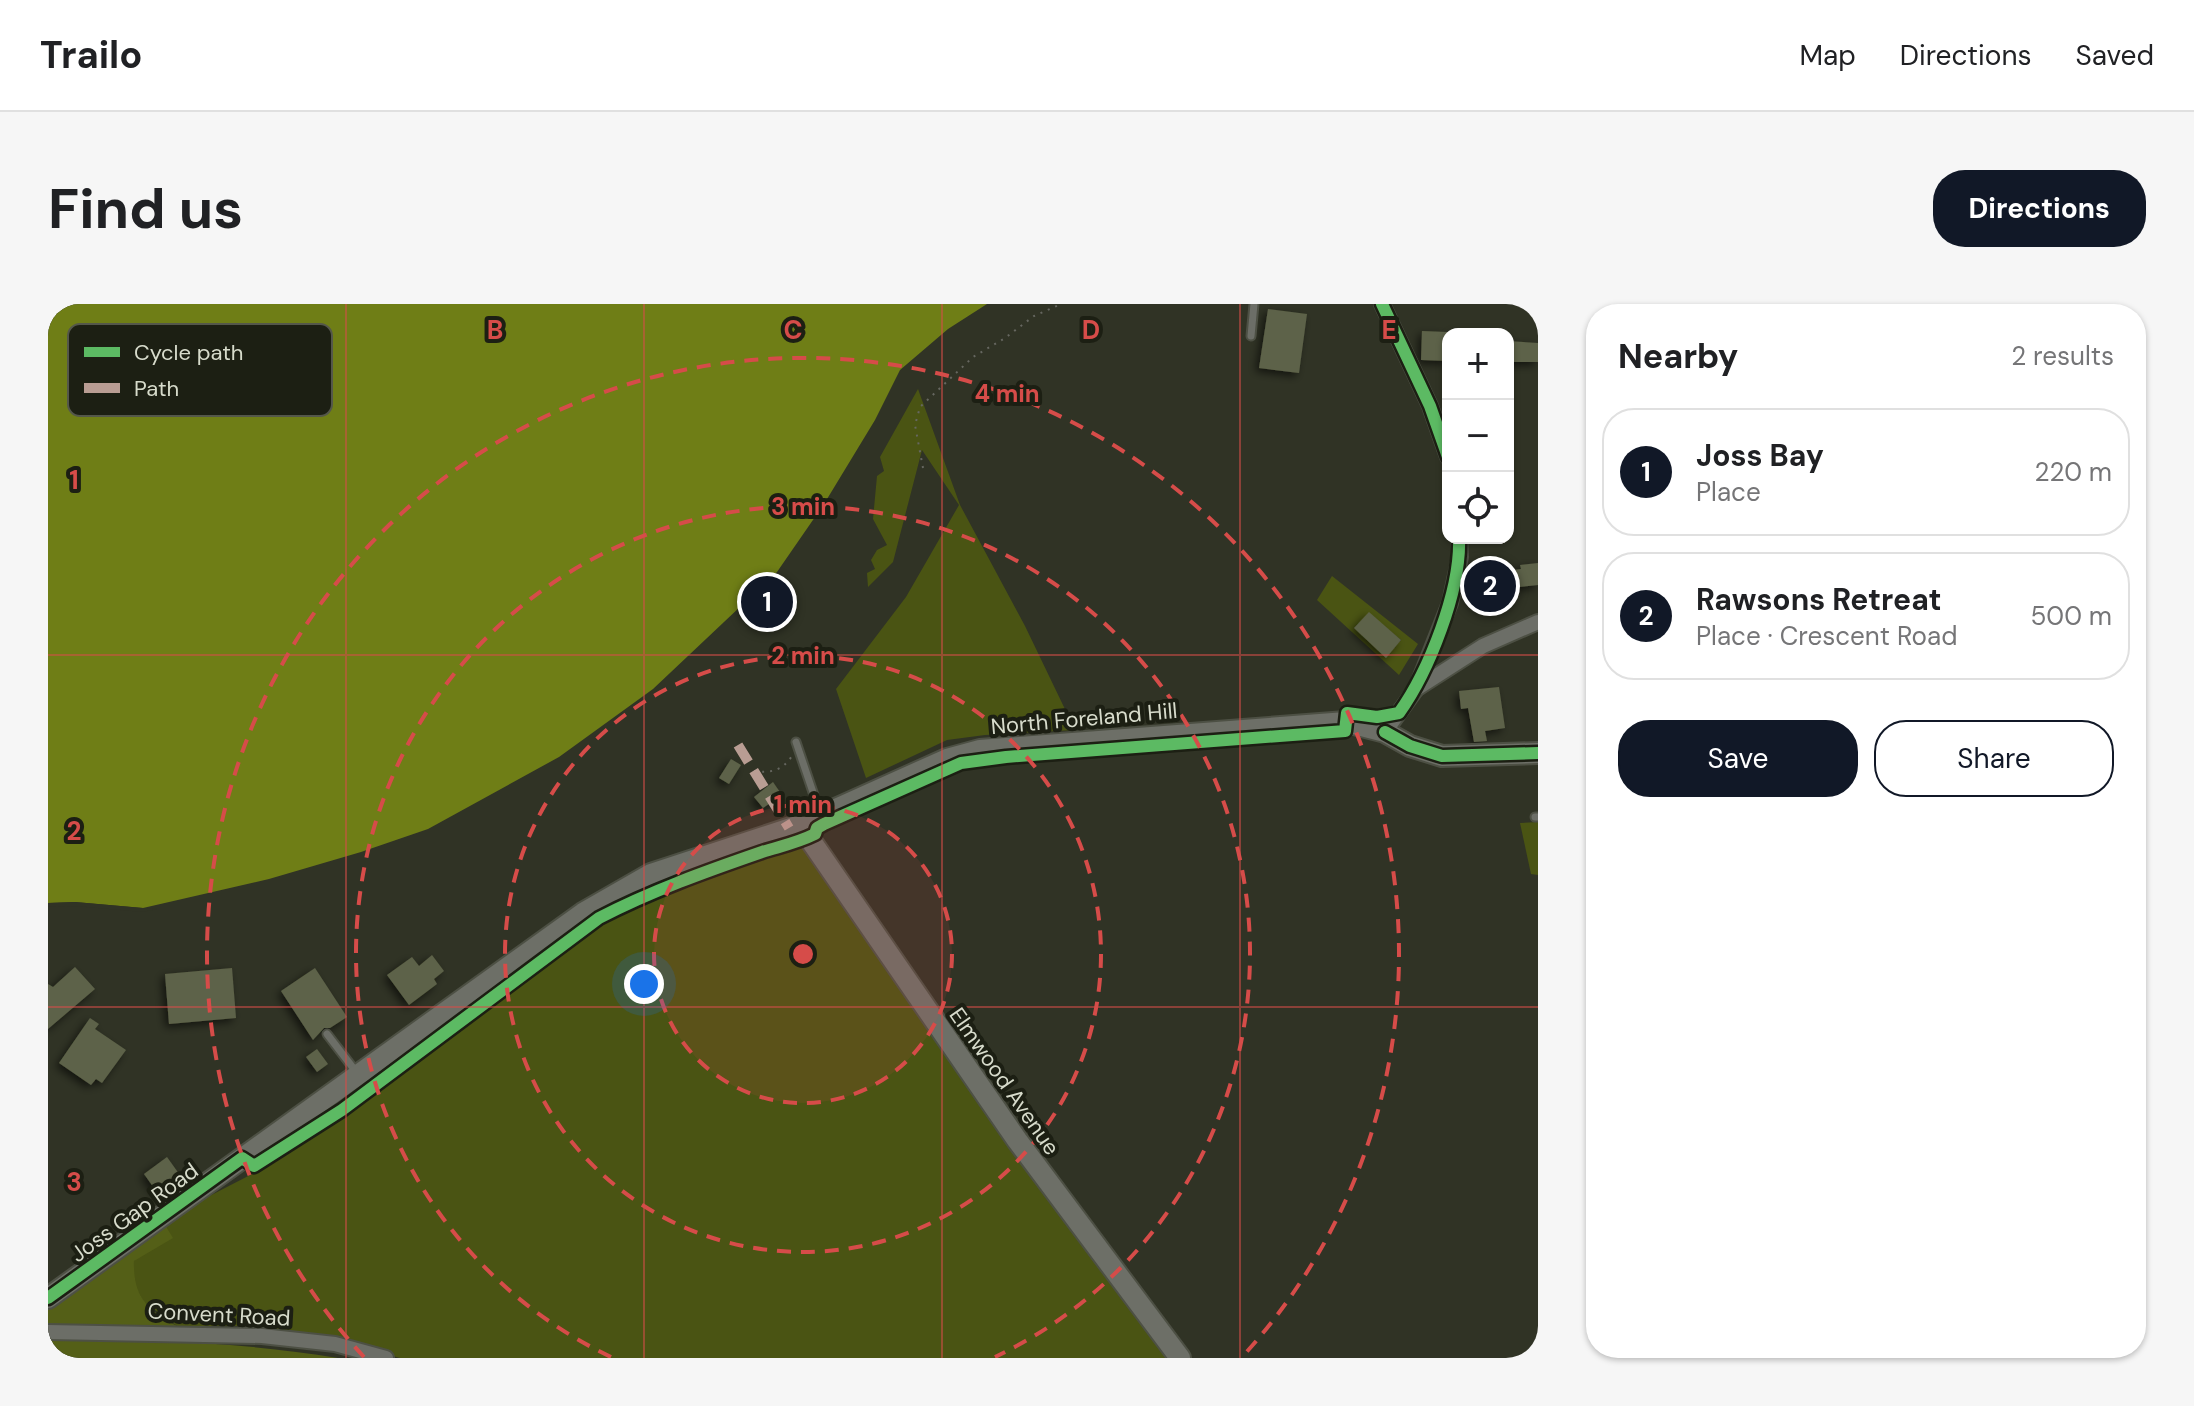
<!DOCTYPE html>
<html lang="en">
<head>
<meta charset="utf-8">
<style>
  body { margin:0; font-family:"DM Sans",sans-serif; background:#f6f6f6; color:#202124 }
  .controls { position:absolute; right:24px; top:24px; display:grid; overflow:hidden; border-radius:16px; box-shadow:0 2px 6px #0004 }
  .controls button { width:72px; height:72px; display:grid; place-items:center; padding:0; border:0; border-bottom:2px solid #e0e0e0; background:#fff; color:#202124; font:40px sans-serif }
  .you { position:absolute; left:596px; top:680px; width:28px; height:28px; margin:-20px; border:6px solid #fff; border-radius:50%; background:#1a73e8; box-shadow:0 0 0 12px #1a73e833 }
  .badge { display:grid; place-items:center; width:52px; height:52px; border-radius:50%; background:#111827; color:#fff; font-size:26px; font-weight:700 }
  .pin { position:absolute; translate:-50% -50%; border:4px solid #fff; box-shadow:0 2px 8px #0006 }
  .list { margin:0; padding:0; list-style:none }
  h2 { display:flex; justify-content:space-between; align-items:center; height:104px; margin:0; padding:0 32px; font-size:34px }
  h2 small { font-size:26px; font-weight:400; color:#757577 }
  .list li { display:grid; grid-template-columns:52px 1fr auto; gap:24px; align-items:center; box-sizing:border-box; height:128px; margin:0 16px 16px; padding:0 16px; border:2px solid #e0e0e0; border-radius:32px }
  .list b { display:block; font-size:30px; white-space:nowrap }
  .list p { margin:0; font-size:26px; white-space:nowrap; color:#757577 }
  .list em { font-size:26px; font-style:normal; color:#757577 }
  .actions { display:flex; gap:16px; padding:24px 32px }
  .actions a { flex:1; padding:18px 0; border:2px solid #111827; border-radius:32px; text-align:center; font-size:28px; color:#111827 }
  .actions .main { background:#111827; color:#fff }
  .icon { flex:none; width:44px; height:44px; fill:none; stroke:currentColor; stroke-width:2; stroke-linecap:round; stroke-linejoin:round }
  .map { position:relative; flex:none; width:1490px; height:1054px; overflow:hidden; border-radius:32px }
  header { display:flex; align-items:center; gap:48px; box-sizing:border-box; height:112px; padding:0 40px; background:#fff; border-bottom:2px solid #e0e0e0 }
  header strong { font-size:38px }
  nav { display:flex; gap:44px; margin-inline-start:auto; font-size:28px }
  .intro { display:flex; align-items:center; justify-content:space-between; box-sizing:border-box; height:192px; padding:0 48px }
  h1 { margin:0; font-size:56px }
  .button { padding:20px 36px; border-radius:32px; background:#111827; color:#fff; font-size:28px; font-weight:700 }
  main { display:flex; gap:48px; padding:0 48px }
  aside { flex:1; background:#fff; border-radius:32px; box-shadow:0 2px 6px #0004 }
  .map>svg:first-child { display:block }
  .green { fill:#4a5413; fill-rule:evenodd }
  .forest { fill:#545f17 }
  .water { fill:#6f7e16 }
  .pier { fill:#303325 }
  .building { fill:#5d6248; filter:url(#shadow) }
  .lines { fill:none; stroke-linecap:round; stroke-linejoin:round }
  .lane-casing { stroke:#4d5044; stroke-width:11 }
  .street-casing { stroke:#4d5044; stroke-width:18 }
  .secondary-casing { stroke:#4d5044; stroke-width:24 }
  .path { stroke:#666760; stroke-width:2; stroke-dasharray:2 6; stroke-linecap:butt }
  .lane { stroke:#6c6e67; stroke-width:7 }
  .street { stroke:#6c6e67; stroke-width:14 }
  .secondary { stroke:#6d6f67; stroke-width:20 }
  .quiet { stroke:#b99d93; stroke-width:10; stroke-dasharray:20 10; stroke-linecap:butt }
  .cycleway-casing { stroke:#1c1f13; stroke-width:17 }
  .cycleway { stroke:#5cba63; stroke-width:12 }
  .grid { fill:none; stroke:#d64c49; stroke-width:2; stroke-opacity:0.55 }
  .ring { fill:none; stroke:#d64c49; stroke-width:4; stroke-dasharray:14 10 }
  .labels { text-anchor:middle; stroke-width:8; stroke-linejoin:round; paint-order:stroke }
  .street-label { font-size:22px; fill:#d7dbcb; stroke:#1c1f13 }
  .key { fill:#1c1f13; stroke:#54574a; stroke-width:2 }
  .key-label { font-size:22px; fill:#d7dbcb }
  .grid-label { font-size:26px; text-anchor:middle; font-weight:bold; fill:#d64c49; stroke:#1c1f13; stroke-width:8; stroke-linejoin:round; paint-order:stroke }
  .centre { fill:#d64c49; stroke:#1c1f13; stroke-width:4 }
  .ring-label { font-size:24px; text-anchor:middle; font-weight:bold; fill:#d64c49; stroke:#1c1f13; stroke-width:8; stroke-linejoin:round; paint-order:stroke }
</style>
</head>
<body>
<header>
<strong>Trailo</strong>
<nav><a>Map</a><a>Directions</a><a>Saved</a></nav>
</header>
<div class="intro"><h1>Find us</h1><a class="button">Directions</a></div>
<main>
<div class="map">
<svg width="1490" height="1054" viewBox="0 0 1490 1054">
  <defs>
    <filter id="shadow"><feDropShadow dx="-3.5" dy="3.5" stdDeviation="4" flood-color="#0009"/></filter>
  </defs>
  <rect width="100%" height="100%" fill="#303325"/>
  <!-- green -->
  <g class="green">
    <path d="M870,85L912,201L977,322L1027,426L937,431L899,436L818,474L788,385L858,293L911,201L874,146L845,258L820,283L819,269L827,265L823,256L829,246L839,241L825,215L829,172L836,167L832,153Z"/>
    <path d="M1284,272L1370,340L1351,371L1269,296ZM1321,309L1353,336L1338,353L1306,324Z"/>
    <path d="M1490,518V571L1483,570L1472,519Z"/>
    <path d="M755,540L1121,1054H352L287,1037L213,1022H129L96,998L86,981V957L117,921L142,902L210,867L294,810L578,602L599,592L723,547Z"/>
  </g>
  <!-- forest -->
  <g class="forest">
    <path d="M117,921L125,934L86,957C85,992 98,1005 129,1022H0V1004Z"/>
    <path d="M0,1033C97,1036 195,1038 290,1054H0Z"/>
  </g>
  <!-- water -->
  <path class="water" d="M0,0H939L900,25L852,66L827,116L776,200L729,268L605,385L511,453L380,525L313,548L221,575L95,604L27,598L0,599Z"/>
  <!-- pier -->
  <path class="pier" d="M27,598L95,604L109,605L95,608L27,602L0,603V599Z"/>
  <!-- building -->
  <g class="building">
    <path d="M1220,5L1259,10L1251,69L1211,64Z"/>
    <path d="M1374,27L1400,28V57L1373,56Z"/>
    <path d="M1460,37L1490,39V58H1460Z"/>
    <path d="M1490,259V281L1453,285L1454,293L1432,294L1430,272L1457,270V267L1473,265L1472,261Z"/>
    <path d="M1321,308L1353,336L1338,354L1306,324Z"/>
    <path d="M1451,383L1457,424L1437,427L1439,437L1426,438L1420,404L1413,405L1411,387Z"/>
    <path d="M683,455L693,461L681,480L671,474Z"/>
    <path d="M725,478L734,491L715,504L706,493Z"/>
    <path d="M384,651L396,667L386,675L389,680L361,701L339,671L364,653L371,662Z"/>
    <path d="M27,663L47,685L0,725V680L5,683Z"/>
    <path d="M184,664L188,714L121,720L117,670Z"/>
    <path d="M267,664L299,713L282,724H276L265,736L233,687Z"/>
    <path d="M42,714L51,720L47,725L78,746L54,779L48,775L43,781L11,759Z"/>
    <path d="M269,745L280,760L269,768L258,753Z"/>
    <path d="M119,853L134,874L111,891L96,870Z"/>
  </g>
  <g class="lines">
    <!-- lane casing -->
    <g class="lane-casing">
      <g id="lane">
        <path d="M1203,32L1206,0"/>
        <path d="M748,438L772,509"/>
        <path d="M1487,513H1490"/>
        <path d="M279,730L309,769"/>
      </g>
    </g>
    <!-- street casing -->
    <g class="street-casing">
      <g id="street">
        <path d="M1334,0L1382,102L1400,153"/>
        <path d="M1368,385L1435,342L1490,318"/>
        <path d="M1337,428L1368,385L1402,299L1412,253L1411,234"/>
        <path d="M0,1028L214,1032L287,1040L338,1054"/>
      </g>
    </g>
    <!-- secondary casing -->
    <g class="secondary-casing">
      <g id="secondary">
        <path d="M752,521L969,836L1132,1054"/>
        <path d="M0,994L535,609L603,570L752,521L899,455L932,446L1298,418L1337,428L1362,442L1394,452L1490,449"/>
      </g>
    </g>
    <!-- path -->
    <g class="path">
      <path d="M875,164L867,121L872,103L925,53L957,34L986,12L1013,0"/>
      <path d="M706,467C723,469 734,467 744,452"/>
    </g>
    <!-- lane -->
    <use href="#lane" class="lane"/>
    <!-- street -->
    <use href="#street" class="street"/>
    <!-- secondary -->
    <use href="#secondary" class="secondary"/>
    <!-- quiet -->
    <path class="quiet" d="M690,441L741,524"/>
    <!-- cycleway casing -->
    <g class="cycleway-casing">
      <g id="cycleway">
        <path d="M1334,0L1382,102L1400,153"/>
        <path d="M1337,428L1362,442L1394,452L1490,449"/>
        <path d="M0,994L194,854L206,862L294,806L551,614C603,587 659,567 714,548C733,542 749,539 767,530L769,524L776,520L913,459L958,453L1297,427L1299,409L1329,413L1351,409C1381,367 1413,286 1411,234"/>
      </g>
    </g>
    <!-- cycleway -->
    <use href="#cycleway" class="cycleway"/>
  </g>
  <!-- grid -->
  <path class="grid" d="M298,0V1054M596,0V1054M894,0V1054M1192,0V1054M0,351H1490M0,703H1490"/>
  <!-- distance rings -->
  <circle cx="755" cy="650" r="149" fill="#d64c49" fill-opacity=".12"/>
  <g class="ring">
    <circle cx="755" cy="650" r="149"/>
    <circle cx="755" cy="650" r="298"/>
    <path d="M563 1053A447 447 0 1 1 947 1053"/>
    <path d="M316 1053A596 596 0 1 1 1194 1053"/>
  </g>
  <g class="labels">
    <!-- street labels -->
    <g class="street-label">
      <text transform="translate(1036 414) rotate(-5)" y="8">North Foreland Hill</text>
      <text transform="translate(957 777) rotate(55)" y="8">Elmwood Avenue</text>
      <text transform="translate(86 908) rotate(-36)" y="8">Joss Gap Road</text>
      <text transform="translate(171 1010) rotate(3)" y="8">Convent Road</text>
    </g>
  </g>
  <!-- legend -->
  <rect x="20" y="20" width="264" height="92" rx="12" class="key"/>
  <rect x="36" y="43" width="36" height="10" fill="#5cba63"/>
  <rect x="36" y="79" width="36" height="10" fill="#b99d93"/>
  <g class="key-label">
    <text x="86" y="56">Cycle path</text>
    <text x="86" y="92">Path</text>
  </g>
  <g class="grid-label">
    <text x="447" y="35">B</text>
    <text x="745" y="35">C</text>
    <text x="1043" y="35">D</text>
    <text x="1341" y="35">E</text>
    <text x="26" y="185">1</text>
    <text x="26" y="536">2</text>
    <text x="26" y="887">3</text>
  </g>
  <circle cx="755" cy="650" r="12" class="centre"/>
  <g class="ring-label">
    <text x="959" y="98">4 min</text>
    <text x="755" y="211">3 min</text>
    <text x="755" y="360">2 min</text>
    <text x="755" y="509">1 min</text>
  </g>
</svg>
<div class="controls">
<button>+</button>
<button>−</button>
<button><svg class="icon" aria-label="locate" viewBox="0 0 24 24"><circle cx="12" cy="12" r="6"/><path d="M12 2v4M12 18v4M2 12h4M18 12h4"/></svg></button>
</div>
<div class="you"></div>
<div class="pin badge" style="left:719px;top:298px">1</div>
<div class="pin badge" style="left:1442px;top:282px">2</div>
</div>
<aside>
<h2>Nearby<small>2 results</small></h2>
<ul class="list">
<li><span class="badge">1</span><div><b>Joss Bay</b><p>Place</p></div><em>220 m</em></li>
<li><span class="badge">2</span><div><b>Rawsons Retreat</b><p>Place · Crescent Road</p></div><em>500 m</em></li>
</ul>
<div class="actions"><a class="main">Save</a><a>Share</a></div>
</aside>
</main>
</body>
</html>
